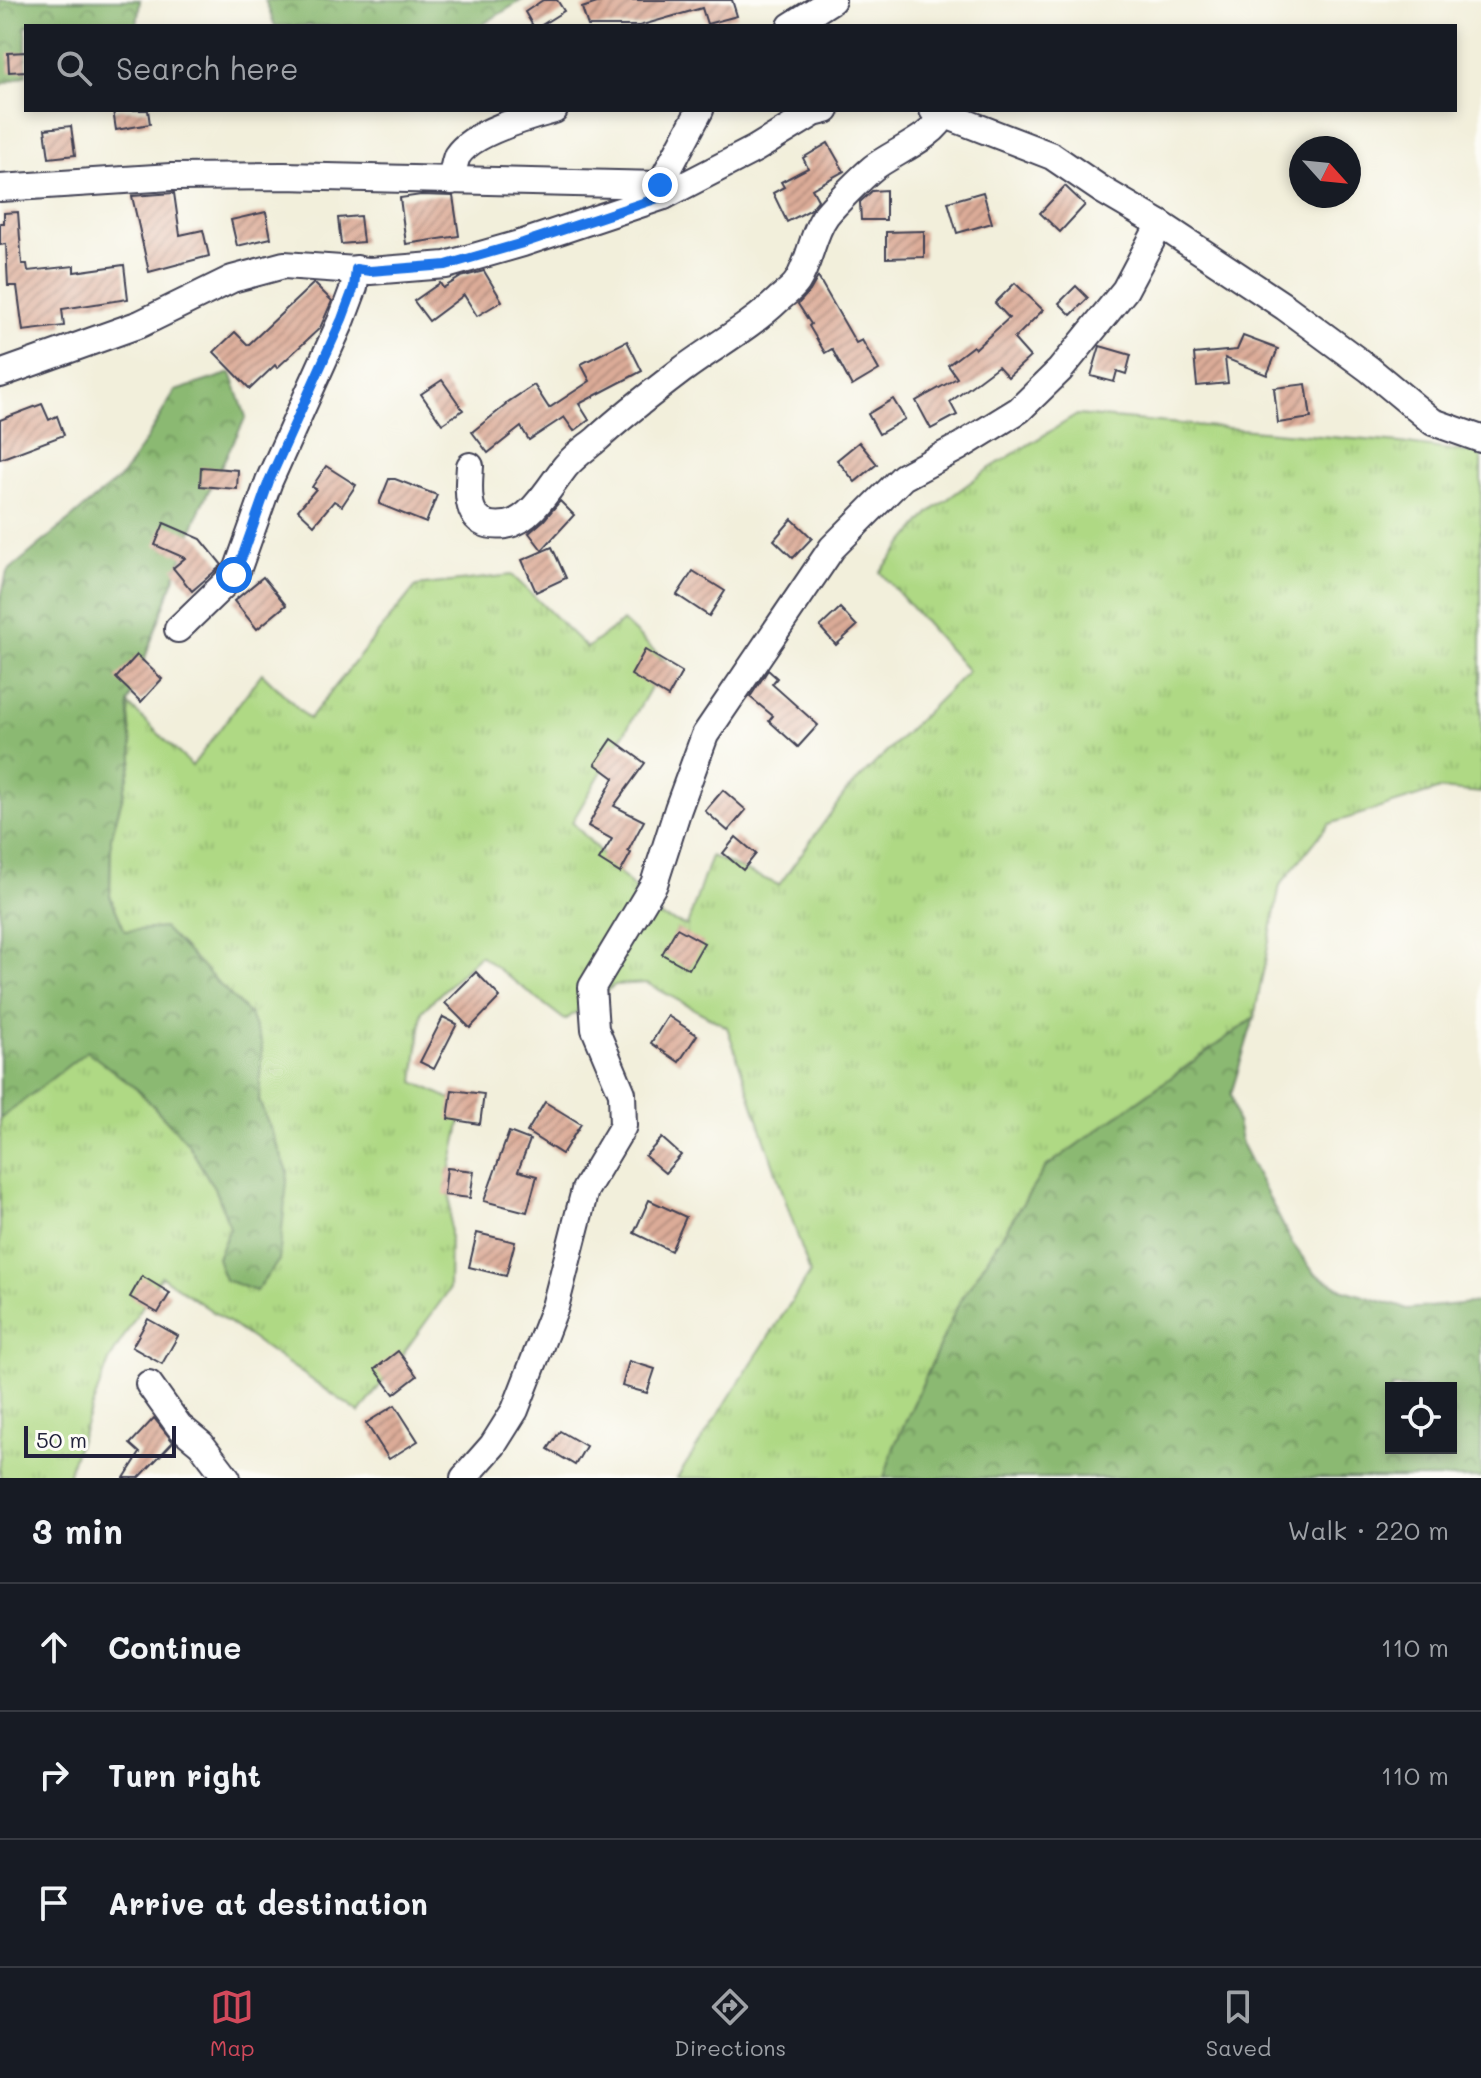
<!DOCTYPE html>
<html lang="en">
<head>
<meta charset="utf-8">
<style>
  body { margin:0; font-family:Mali,sans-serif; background:#242831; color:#f1f3f6 }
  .controls { position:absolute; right:24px; bottom:24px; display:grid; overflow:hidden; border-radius:0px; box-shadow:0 4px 12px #0003 }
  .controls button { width:72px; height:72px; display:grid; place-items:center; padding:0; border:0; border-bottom:2px solid #363941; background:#171b24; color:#f1f3f6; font:40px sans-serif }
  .compass { position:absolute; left:1289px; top:136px; width:72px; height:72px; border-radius:50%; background:#171b24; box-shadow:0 4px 12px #0003; rotate:117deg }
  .scale { position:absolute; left:24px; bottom:20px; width:152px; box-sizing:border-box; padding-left:8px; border:4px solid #22223b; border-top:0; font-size:22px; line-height:28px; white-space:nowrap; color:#22223b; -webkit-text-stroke:6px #fdfcf7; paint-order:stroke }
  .stop { position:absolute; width:24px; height:24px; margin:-18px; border:6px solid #1a73e8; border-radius:50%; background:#fff }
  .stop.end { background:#1a73e8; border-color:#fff; box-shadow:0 2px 8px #0008 }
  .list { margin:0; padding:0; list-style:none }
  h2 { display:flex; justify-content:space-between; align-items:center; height:104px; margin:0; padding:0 32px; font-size:34px }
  h2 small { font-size:26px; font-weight:400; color:#9ea1a6 }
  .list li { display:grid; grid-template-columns:52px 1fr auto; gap:24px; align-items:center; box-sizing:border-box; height:128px; padding:0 32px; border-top:2px solid #363941 }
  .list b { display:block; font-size:30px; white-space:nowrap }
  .list em { font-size:26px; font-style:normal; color:#9ea1a6 }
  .icon { flex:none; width:44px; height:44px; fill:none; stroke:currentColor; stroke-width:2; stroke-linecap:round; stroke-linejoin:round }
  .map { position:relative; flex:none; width:1481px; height:1478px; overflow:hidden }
  .search { position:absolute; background:#171b24; box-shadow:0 4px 12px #0003; left:24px; right:24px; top:24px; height:88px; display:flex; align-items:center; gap:20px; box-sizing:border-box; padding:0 28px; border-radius:0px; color:#9ea1a6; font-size:30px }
  .sheet { height:488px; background:#171b24 }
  nav { display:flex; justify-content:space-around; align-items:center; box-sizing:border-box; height:112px; border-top:2px solid #363941; background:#171b24; font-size:22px; color:#9ea1a6 }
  nav a { display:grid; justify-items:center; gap:4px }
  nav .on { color:#d1495b }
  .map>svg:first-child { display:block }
  .grass { fill:url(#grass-tufts); stroke:#687e60; stroke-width:2 }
  .forest { fill:url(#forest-crowns); stroke:#566e56; stroke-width:2; fill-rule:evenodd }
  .building { fill:url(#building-hatch) }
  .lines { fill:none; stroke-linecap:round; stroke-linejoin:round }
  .minor-casing { stroke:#414153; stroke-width:30 }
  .minor { stroke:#fff; stroke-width:26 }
  .route { stroke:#1a73e8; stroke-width:10 }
</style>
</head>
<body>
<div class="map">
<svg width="1481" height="1478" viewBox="0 0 1481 1478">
  <defs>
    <pattern id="grass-tufts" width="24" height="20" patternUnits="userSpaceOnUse" patternTransform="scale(2)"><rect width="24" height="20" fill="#afd984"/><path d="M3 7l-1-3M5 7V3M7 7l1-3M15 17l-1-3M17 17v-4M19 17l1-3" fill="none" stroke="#96ba73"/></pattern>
    <pattern id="forest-crowns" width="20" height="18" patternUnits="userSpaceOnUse" patternTransform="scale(2)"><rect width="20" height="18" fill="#8bb972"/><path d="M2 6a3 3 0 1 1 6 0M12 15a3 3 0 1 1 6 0" fill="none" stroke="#71965f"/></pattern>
    <pattern id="building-hatch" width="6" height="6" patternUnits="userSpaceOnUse" patternTransform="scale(2)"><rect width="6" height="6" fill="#dcac98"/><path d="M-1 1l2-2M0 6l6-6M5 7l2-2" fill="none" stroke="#b28c7d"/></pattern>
  </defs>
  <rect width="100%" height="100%" fill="#fdfcf7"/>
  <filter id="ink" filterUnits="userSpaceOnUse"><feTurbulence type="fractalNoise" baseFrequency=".0125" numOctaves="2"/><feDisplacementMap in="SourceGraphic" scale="16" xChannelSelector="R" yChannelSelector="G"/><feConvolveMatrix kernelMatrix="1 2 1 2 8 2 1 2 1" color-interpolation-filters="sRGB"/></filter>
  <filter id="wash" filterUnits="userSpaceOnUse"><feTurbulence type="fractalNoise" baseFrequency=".006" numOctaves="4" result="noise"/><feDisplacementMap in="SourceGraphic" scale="32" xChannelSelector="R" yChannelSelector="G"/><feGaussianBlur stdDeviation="1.8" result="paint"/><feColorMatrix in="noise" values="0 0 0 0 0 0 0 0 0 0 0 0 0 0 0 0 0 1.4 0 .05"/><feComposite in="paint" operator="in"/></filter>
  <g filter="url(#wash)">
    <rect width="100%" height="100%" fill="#f2efdb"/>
    <!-- grass -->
    <path class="grass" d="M1077,415L1400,443L1481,454V793L1440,789L1329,824L1280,885L1254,1018L1046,1167L958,1305L894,1447L884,1478H677L810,1273L727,1027L647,983L615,985L565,1020L480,955L422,1011L414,1082L464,1105L451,1167L449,1290L360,1413L161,1276L109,1361L72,1461L68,1478H0V1119L87,1050L138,1090L187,1142L217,1193L230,1228L217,1258L288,1172L259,1101L262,1045L250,1015L206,972L125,932L110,896L111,838L133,759L128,704L192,766L262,673L309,719L416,586L512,575L587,648L623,621L666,662L572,822L661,917L687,926L711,856L779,885L846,792L968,671L880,572L929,513L987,470Z"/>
    <!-- forest -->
    <g class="forest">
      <path d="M0,0H140L137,26H26V75L0,85Z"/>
      <path d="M265,0H522L480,26H275Z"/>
      <path d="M231,373L246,417L201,506L128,704L133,759L111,838L110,896L125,931L164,928L250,1015L262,1045L259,1101L288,1172L279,1260L256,1291L225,1280L217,1258L230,1228L217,1193L187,1142L138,1090L87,1051L0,1119V601L7,572L123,475L147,438L175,391Z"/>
      <path d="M1254,1018L1231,1094L1242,1145L1292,1243L1315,1274L1344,1290L1407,1309L1481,1302V1478H884L894,1447L958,1305L1046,1167ZM1451,1388V1448H1391V1388Z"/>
    </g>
    <g id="blocks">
      <!-- building -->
      <g class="building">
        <path d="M543,0H557L564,11L540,26H533L525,12Z"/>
        <path d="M606,0H732L737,16L707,24L702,8L639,26H588L582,8Z"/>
        <path d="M26,52V71L9,72L8,53Z"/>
        <path d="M113,110H148L150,124L116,130Z"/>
        <path d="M71,126L75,155L49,158L45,129Z"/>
        <path d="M828,143L844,171L812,189L818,200L810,210L787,222L773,193L784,187L781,182L808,168L803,158Z"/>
        <path d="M1065,186L1085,205L1060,232L1040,213Z"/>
        <path d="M886,190V220H861L860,202L872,191Z"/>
        <path d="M983,192L992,223L957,233L948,202Z"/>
        <path d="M174,193L180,235L203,230L209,256L149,272L132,196Z"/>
        <path d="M421,195L453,196L459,236L406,244L400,198Z"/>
        <path d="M18,212L22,264H27L28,271L74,266V272L124,265L128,299L62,309L64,326L23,331L17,286H8L6,244L0,245V223H4V213Z"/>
        <path d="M266,212L271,238L237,246L231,220Z"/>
        <path d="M360,216L363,242L341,244L338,218Z"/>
        <path d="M924,231V257L886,258V232Z"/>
        <path d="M484,271L502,301L477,316L464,295L429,321L414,301L440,283L443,288L461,277Z"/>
        <path d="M818,277L856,343L862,340L879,370L852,386L832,349L825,353L809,326L811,324L798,304L810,291Z"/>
        <path d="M314,283L332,301L320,328L277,368L275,365L250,389L214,352L235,332L248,345Z"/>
        <path d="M1015,283L1043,310L1014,339L1030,357L1008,377L998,366L950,402L957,415L931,429L916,401L957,378L948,365L973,346L975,349L1009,318L995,303Z"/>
        <path d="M1076,286L1088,298L1071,315L1059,303Z"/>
        <path d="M1243,336L1278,349L1267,375L1225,358L1228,383L1197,386L1194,354L1237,350Z"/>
        <path d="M627,341L642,371L579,404L589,420L574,431L564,417L529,440L521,427L488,453L472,432L506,405L505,404L534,385L549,408L590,381L581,364Z"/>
        <path d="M1100,346L1131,355L1126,374L1117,371L1114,382L1091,376Z"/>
        <path d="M442,380L463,410L442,424L421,394Z"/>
        <path d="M1306,384L1311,418L1278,423L1274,388Z"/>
        <path d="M893,399L905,419L879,434L868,414Z"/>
        <path d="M42,404L49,420L57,416L64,435L0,459V420Z"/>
        <path d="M859,442L877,464L855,482L837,460Z"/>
        <path d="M326,466L356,485L342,506L334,501L314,525L298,510L316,489L312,487Z"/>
        <path d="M201,467L238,470L237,489L200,486Z"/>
        <path d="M389,479H395L437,495L426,523L379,504Z"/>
        <path d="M560,501L574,515L542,550L529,533L544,520Z"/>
        <path d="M792,519L812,538L793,558L774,540Z"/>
        <path d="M164,523L201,539L222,565L192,591L173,568L185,558L155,545Z"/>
        <path d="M552,547L566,578L536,592L522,560Z"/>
        <path d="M693,571L725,591L709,616L677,595Z"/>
        <path d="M263,577L286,605L257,629L234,601Z"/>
        <path d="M840,608L857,626L836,645L820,627Z"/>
        <path d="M645,650L682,672L668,697L631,675Z"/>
        <path d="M137,655L162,679L141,702L116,678Z"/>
        <path d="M768,670L777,678L772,684L818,725L798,747L769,721L773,716L750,697Z"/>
        <path d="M612,739L645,763L614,806L644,821L628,851L631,853L620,873L599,860L612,839L588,826L614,778L595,764Z"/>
        <path d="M723,790L746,810L728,831L705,811Z"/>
        <path d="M736,837L756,854L743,870L723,853Z"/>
        <path d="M677,928L704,943L689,969L662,954Z"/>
        <path d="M476,972L500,997L470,1028L445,1003Z"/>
        <path d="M668,1016L697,1035L679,1062L651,1043Z"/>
        <path d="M443,1017L457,1024L434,1069L420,1062Z"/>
        <path d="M452,1090L484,1094L480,1124L448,1119Z"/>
        <path d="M545,1102L581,1124L562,1154L527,1132Z"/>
        <path d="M509,1132L530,1140L518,1171L537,1176L527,1212L484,1201Z"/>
        <path d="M662,1138L681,1155L665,1173L645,1156Z"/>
        <path d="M447,1168L474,1171L470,1198L444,1195Z"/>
        <path d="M649,1200L686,1217L671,1251L634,1233Z"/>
        <path d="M477,1233L515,1242L506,1276L469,1267Z"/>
        <path d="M142,1276L170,1293L158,1313L130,1297Z"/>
        <path d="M148,1319L178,1336L162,1364L132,1347Z"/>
        <path d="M398,1351L417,1376L394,1394L375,1369Z"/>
        <path d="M629,1361L655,1369L647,1393L622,1386Z"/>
        <path d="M395,1405L418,1441L389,1459L366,1423Z"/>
        <path d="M154,1418L173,1442L139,1478H124L140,1453L130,1444Z"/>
        <path d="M560,1431L586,1446L575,1465L548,1449Z"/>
      </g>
    </g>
  </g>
  <g filter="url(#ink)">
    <use href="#blocks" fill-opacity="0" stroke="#414153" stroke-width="2"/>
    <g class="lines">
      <!-- minor casing -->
      <g class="minor-casing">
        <g id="minor">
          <path d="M791,26L832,0"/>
          <path d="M933,110L1052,156L1102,190L1160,224L1285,307L1369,369L1433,422L1481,439"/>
          <path d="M451,181C453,173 454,163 457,156C472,132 528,117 554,110"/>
          <path d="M0,188L171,177L284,176L660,185"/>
          <path d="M664,196L660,185L700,110"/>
          <path d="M0,374L140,324L232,279L284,265L370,271L446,265L523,243L664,196L755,149L814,113L826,110"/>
          <path d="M470,466C468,495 464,530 506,525C531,521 551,485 565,467C574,456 586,448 597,439C623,415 653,392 682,370C714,346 750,327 779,299C785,294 793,288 797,282C810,262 812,234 826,215C835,204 861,178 873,168C892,153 936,136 944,114"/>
          <path d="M178,629L234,575L238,568L269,481L342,319L354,287L356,269"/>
          <path d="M149,1384L179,1426L201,1444L227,1478"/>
          <path d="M464,1478L493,1445L515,1410L555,1307L585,1190L623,1126L622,1093L595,1029L592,987L654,884L678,809L705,735L832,548L903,477L959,447L1019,410L1060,370L1125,290L1160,224"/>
        </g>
      </g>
      <!-- minor -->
      <use href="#minor" class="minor"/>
    </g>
  </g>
  <g class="lines" filter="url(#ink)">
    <!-- route -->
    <path class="route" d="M234,575L244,552L269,481L342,319L354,287L356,269L370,271L446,265L523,243L664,196L660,185"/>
  </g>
</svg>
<div class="controls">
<button><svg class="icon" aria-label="locate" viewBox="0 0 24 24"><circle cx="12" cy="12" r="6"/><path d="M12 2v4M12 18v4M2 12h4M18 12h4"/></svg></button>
</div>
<svg class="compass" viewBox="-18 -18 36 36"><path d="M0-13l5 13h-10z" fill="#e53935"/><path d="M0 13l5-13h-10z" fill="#9ea1a6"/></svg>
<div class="scale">50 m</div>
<div class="stop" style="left:234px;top:575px"></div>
<div class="stop end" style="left:660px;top:185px"></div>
<div class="search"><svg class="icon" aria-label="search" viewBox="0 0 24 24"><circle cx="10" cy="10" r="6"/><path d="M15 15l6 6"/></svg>Search here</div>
</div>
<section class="sheet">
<h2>3 min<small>Walk · 220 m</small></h2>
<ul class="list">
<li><svg class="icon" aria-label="ahead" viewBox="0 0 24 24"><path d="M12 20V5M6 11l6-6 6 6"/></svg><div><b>Continue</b></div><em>110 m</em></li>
<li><svg class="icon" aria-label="right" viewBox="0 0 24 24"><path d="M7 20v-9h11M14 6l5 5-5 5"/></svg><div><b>Turn right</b></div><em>110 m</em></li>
<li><svg class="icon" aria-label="arrive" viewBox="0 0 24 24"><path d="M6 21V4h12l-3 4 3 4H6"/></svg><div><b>Arrive at destination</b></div></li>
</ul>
</section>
<nav>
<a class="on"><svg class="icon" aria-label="map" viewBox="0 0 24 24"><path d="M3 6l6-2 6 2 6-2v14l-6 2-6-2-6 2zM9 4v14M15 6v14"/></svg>Map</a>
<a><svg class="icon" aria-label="directions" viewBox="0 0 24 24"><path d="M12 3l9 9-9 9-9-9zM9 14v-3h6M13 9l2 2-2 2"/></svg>Directions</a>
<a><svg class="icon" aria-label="saved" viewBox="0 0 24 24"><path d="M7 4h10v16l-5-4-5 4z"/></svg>Saved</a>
</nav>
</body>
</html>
